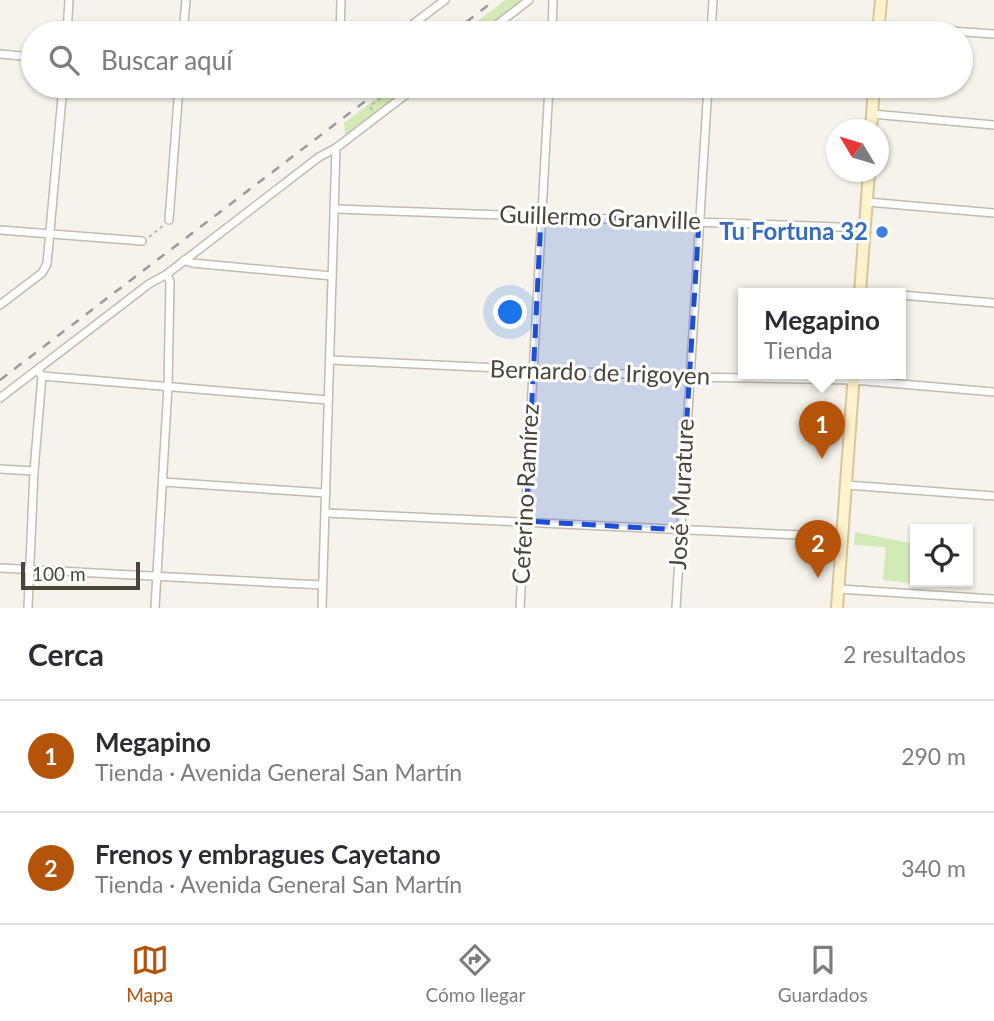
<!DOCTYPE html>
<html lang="es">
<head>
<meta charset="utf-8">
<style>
  body { margin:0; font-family:Lato,sans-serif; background:#f2f2f3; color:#2b2b33 }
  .controls { position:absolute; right:21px; bottom:21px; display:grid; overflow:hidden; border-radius:0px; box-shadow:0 2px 5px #0004 }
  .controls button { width:63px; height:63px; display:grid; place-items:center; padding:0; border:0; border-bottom:2px solid #e1e1e2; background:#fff; color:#2b2b33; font:35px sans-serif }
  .compass { position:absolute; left:826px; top:119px; width:63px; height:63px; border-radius:50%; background:#fff; box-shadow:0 2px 5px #0004; rotate:308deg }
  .scale { position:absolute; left:21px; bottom:18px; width:119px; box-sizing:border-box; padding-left:7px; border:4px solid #4b4439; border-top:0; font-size:19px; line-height:24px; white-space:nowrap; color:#4b4439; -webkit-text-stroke:5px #fff; paint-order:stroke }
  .you { position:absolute; left:511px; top:313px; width:24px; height:24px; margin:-18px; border:5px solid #fff; border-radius:50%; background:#1a73e8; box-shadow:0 0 0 10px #1a73e833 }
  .badge { display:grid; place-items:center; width:46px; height:46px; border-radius:50%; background:#b45309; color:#fff; font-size:23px; font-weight:700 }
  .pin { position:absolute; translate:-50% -58px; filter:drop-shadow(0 2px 4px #0008) }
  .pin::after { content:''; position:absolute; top:37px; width:24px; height:21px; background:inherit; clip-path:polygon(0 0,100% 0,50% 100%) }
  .popup { position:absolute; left:738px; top:288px; width:168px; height:91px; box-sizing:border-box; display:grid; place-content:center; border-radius:0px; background:#fff; filter:drop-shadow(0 2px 5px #0005); font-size:23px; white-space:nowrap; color:#7c7c81 }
  .popup b { font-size:26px; color:#2b2b33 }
  .popup::after { content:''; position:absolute; left:50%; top:100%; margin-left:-14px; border:14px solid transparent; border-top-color:#fff }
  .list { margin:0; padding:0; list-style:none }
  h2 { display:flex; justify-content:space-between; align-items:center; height:91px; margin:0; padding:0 28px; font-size:30px }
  h2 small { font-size:23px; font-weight:400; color:#7c7c81 }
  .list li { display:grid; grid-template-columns:46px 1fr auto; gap:21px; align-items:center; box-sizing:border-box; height:112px; padding:0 28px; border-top:2px solid #e1e1e2 }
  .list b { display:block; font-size:26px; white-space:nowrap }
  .list p { margin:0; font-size:23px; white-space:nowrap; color:#7c7c81 }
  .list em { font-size:23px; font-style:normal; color:#7c7c81 }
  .icon { flex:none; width:38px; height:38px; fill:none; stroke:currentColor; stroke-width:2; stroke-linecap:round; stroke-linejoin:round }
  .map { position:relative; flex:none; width:994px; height:608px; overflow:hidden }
  .search { position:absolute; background:#fff; box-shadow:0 2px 5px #0004; left:21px; right:21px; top:21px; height:77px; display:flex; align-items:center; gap:18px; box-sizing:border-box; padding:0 24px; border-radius:38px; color:#7c7c81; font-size:26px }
  .sheet { height:315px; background:#fff }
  nav { display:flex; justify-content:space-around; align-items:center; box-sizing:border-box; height:98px; border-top:2px solid #e1e1e2; background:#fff; font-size:19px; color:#7c7c81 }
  nav a { display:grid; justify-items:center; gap:4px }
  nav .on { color:#b45309 }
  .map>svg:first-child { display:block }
  .green { fill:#d2eab5 }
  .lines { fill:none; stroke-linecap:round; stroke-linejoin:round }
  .street-casing { stroke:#c2bbae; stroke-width:10 }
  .secondary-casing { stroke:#d6c79b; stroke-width:14 }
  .path { stroke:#c4b79f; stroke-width:2; stroke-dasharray:3.5 3.5; stroke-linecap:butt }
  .street { stroke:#fff; stroke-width:7 }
  .secondary { stroke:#fff3cd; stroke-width:10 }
  .rail { stroke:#9a9a9a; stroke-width:2.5; stroke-dasharray:9 9; stroke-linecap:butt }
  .marked { fill:#1d4ed8; fill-opacity:0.2; stroke:#1d4ed8; stroke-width:5; stroke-dasharray:14 9; stroke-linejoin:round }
  .shop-dot { fill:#3f7fe0; stroke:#fff; stroke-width:2.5 }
  .labels { text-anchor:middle; stroke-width:6; stroke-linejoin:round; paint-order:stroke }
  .street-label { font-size:24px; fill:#4b4439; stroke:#fff }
  .shop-label { font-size:24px; font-weight:bold; fill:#366cbe; stroke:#fff; text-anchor:end }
</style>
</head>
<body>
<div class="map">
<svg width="994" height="608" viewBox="0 0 994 608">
  <rect width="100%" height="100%" fill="#f6f3ec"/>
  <!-- green -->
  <g class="green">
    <path d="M505,0H522L478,33H462Z"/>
    <path d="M393,86H410L345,135L344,123Z"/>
    <path d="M855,532L915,544V582H953L952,588L883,580L886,547L854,545Z"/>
  </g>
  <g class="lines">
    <!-- street casing -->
    <g class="street-casing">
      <g id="street">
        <path d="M879,26L994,34"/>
        <path d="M67,33L69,0"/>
        <path d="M183,33L186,0"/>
        <path d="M340,33L341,0"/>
        <path d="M401,33L445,0"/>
        <path d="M486,33L529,0"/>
        <path d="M552,33L553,0"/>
        <path d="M711,33L713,0"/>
        <path d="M0,54L33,57"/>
        <path d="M872,114L994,125"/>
        <path d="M867,202L994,213"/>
        <path d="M335,209L865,228"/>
        <path d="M169,220L179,86"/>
        <path d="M0,230L142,241"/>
        <path d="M184,260L192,263L332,276"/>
        <path d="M901,295L994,303"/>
        <path d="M0,305L42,273L47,264L63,86"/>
        <path d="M331,360L689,377L854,380L994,392"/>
        <path d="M42,376L328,400"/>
        <path d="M0,398L149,284L167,274L319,157L336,148L417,86"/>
        <path d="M0,469L34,471"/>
        <path d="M163,482L326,493"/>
        <path d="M846,485L994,496"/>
        <path d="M326,513L842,537"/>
        <path d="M0,568L322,585"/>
        <path d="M839,589L994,599"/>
        <path d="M28,608L34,471L42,376L39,372"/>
        <path d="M155,608L168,386L170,282L167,274"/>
        <path d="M322,608L336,148"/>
        <path d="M520,608L549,86"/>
        <path d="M676,608L708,86"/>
      </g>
    </g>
    <!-- secondary casing -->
    <g class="secondary-casing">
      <g id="secondary">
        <path d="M878,33L881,0"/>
        <path d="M871,130L874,86"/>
        <path d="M860,293L869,172"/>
        <path d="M837,608L854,373"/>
      </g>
    </g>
    <!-- path -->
    <g class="path">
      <path d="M473,33L481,27"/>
      <path d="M372,110L370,106L396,86"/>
      <path d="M149,237L164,225"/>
    </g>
    <!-- street -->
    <use href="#street" class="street"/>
    <!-- secondary -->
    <use href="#secondary" class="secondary"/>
    <!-- rail -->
    <g class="rail">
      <path d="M452,33L495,0"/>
      <path d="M0,380L385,86"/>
    </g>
  </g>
  <!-- marked area -->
  <path class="marked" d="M541,216L699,221L680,530L526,521Z"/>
  <!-- markers -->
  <circle class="shop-dot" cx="882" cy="232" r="7"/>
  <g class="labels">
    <!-- street labels -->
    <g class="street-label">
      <text transform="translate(600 218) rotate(2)" y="8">Guillermo Granville</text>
      <text transform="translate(600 373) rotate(2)" y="8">Bernardo de Irigoyen</text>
      <text transform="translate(526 494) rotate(-87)" y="8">Ceferino Ramírez</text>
      <text transform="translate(682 494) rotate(-87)" y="8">José Murature</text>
    </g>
    <!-- shop labels -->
    <g class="shop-label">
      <text x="868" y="240">Tu Fortuna 32</text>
    </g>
  </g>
</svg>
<div class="controls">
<button><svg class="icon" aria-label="locate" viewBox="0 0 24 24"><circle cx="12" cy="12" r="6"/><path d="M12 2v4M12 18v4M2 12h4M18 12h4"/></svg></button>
</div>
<svg class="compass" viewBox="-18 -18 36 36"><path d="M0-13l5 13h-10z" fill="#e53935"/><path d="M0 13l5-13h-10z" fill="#7c7c81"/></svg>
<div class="scale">100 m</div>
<div class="you"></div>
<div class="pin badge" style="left:822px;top:459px">1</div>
<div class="popup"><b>Megapino</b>Tienda</div>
<div class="pin badge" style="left:818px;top:578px">2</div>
<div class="search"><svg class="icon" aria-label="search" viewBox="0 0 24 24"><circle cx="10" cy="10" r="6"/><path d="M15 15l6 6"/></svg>Buscar aquí</div>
</div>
<section class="sheet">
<h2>Cerca<small>2 resultados</small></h2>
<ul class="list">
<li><span class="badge">1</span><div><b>Megapino</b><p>Tienda · Avenida General San Martín</p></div><em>290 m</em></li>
<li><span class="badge">2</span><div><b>Frenos y embragues Cayetano</b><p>Tienda · Avenida General San Martín</p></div><em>340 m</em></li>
</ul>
</section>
<nav>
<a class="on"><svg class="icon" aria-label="map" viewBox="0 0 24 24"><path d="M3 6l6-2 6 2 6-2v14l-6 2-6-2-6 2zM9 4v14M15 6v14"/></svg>Mapa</a>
<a><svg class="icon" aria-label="directions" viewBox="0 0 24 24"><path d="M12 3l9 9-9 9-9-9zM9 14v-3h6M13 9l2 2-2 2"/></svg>Cómo llegar</a>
<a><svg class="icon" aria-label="saved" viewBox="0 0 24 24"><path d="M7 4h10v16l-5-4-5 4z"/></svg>Guardados</a>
</nav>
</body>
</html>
